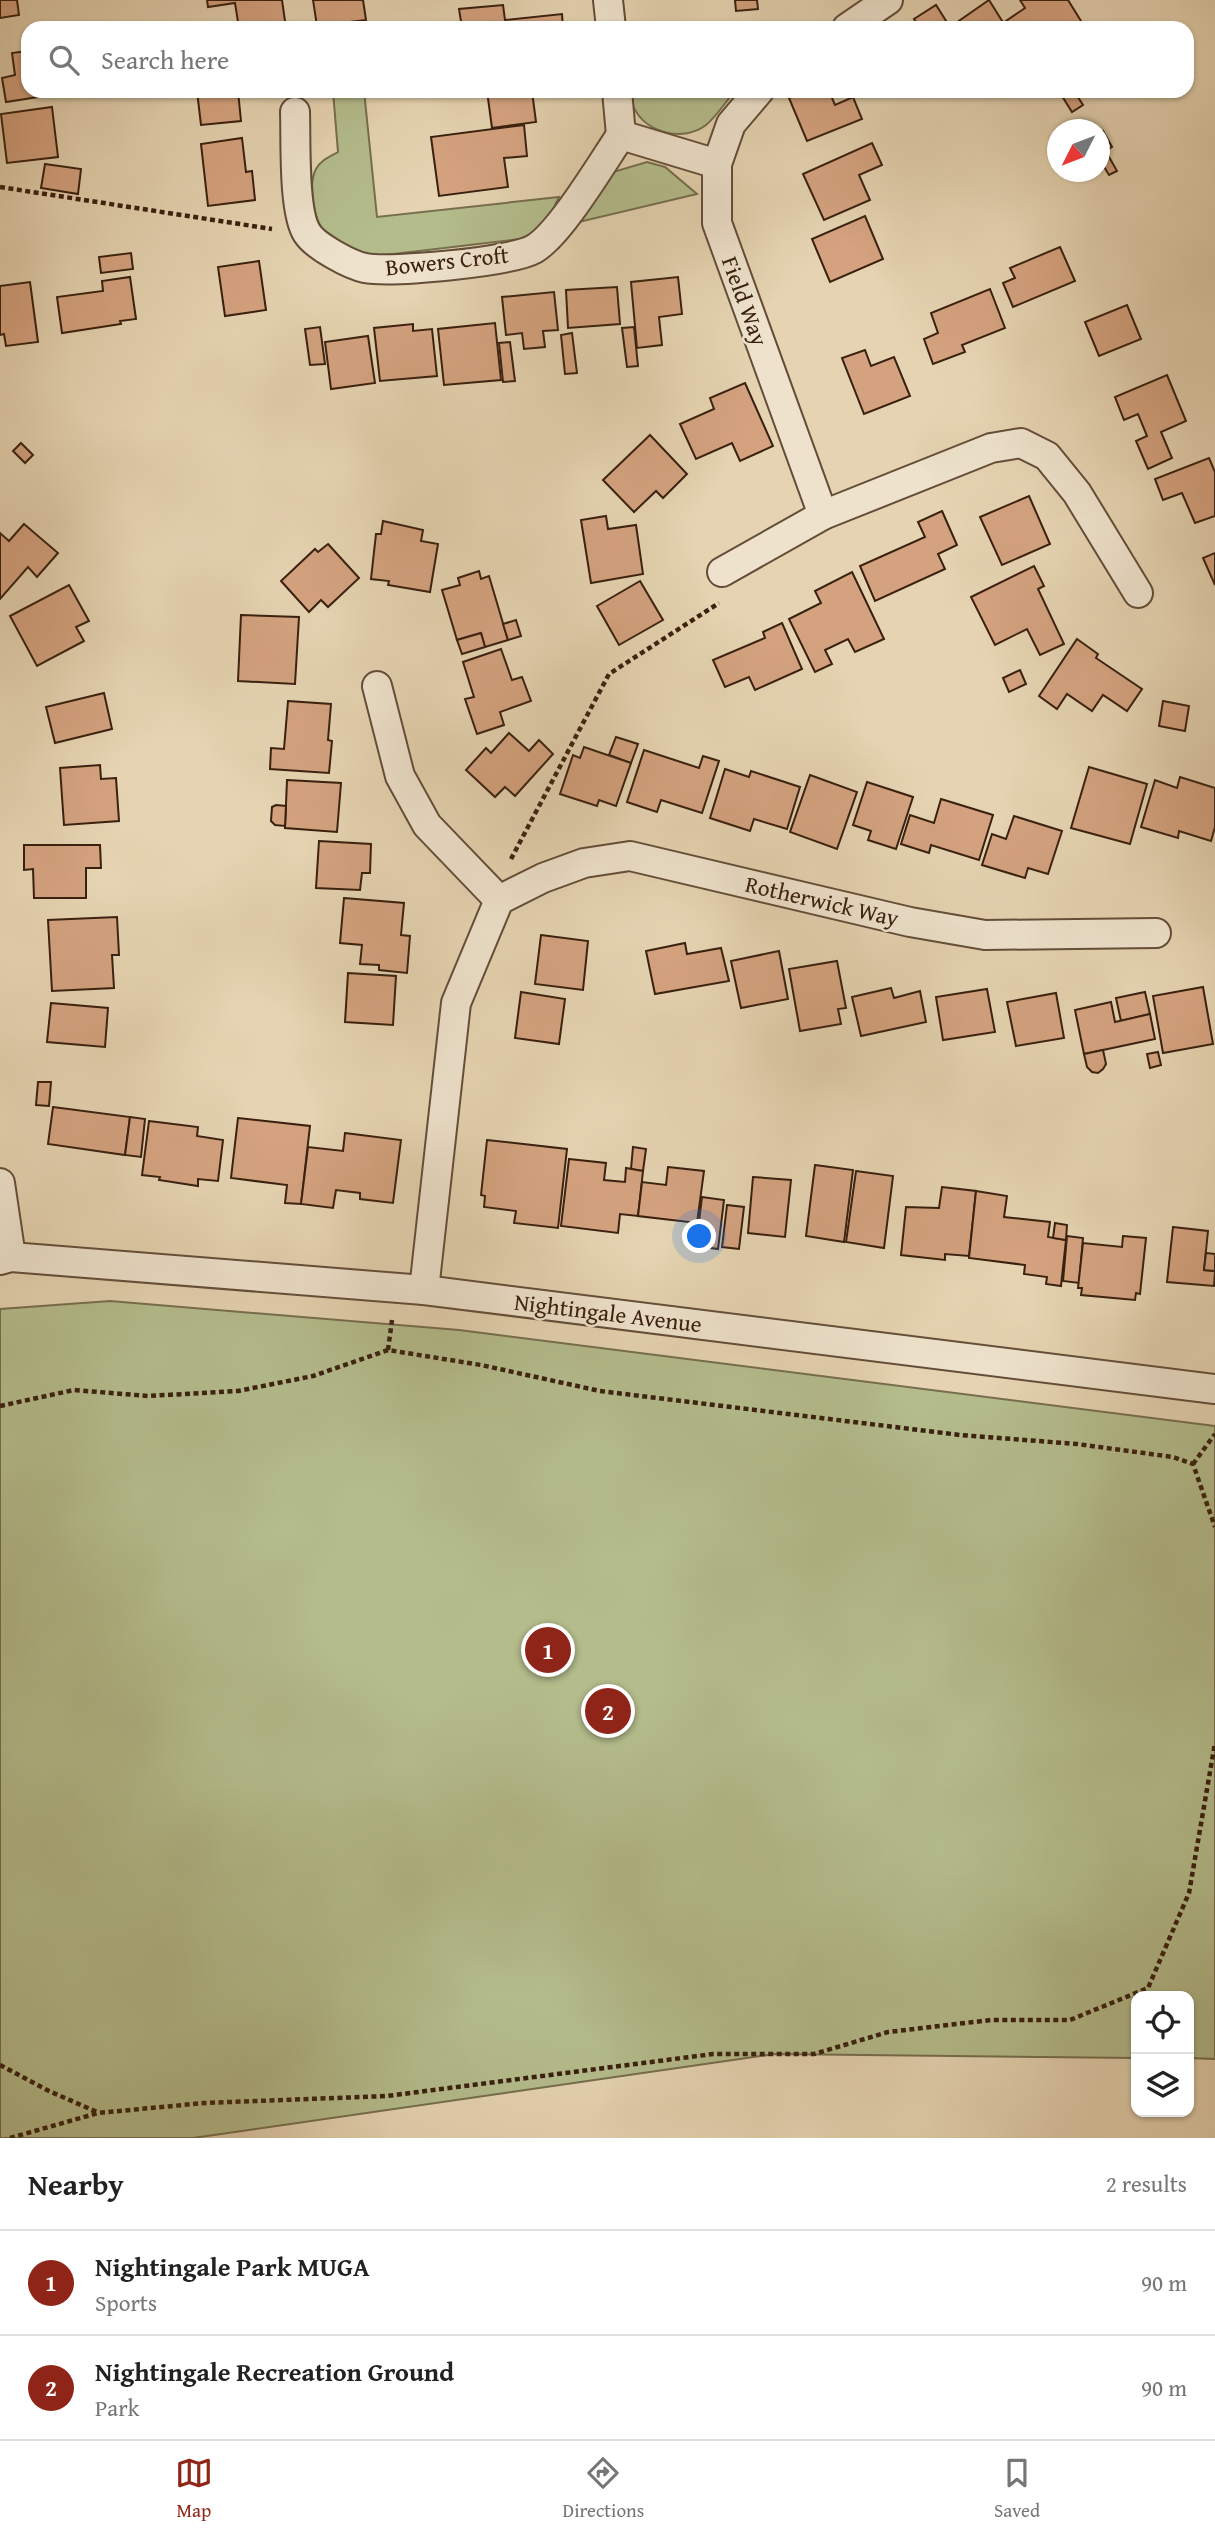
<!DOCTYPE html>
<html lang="en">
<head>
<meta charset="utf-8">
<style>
  body { margin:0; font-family:"Gentium Book Plus",serif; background:#f2f2f2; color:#222 }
  .controls { position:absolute; right:21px; bottom:21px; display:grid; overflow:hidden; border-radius:14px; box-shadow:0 2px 5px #0004 }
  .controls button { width:63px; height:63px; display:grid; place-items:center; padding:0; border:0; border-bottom:2px solid #e0e0e0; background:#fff; color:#222; font:35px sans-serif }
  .compass { position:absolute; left:1047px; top:119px; width:63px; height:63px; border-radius:50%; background:#fff; box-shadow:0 2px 5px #0004; rotate:228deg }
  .you { position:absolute; left:700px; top:1237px; width:24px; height:24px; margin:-18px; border:5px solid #fff; border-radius:50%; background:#1a73e8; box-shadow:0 0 0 10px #1a73e833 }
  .badge { display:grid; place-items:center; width:46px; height:46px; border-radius:50%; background:#8f2418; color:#fff; font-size:23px; font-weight:700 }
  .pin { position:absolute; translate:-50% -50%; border:4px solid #fff; box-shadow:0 2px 7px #0006 }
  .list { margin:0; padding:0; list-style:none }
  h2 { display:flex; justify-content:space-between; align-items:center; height:91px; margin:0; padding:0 28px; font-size:30px }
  h2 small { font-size:23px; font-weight:400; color:#767676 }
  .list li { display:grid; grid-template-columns:46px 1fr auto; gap:21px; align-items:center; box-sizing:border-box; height:105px; padding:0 28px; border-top:2px solid #e0e0e0 }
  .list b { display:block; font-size:26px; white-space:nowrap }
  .list p { margin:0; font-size:23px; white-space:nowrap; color:#767676 }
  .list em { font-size:23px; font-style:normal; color:#767676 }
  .icon { flex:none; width:38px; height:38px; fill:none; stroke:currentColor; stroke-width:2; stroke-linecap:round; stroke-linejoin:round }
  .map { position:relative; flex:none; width:1215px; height:2138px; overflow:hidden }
  .search { position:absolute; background:#fff; box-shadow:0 2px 5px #0004; left:21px; right:21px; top:21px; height:77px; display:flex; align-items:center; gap:18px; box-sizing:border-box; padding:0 24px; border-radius:21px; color:#767676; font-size:26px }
  .sheet { height:301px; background:#fff }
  nav { display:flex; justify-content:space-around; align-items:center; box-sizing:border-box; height:98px; border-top:2px solid #e0e0e0; background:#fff; font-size:19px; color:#767676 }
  nav a { display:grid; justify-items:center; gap:4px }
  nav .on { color:#8f2418 }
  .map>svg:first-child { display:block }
  .green { fill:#b4bc8c; stroke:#766e4e; stroke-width:2 }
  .building { fill:#d4a27f; stroke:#39200f; stroke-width:2 }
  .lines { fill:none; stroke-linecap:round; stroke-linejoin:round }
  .street-casing { stroke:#644d38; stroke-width:32 }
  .path { stroke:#39200f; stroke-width:4.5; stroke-dasharray:5 3.5; stroke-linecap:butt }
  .street { stroke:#eee2cc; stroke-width:28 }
  .labels { text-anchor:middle; stroke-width:5; stroke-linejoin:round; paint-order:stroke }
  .street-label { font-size:23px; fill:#39200f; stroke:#eee2cc }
</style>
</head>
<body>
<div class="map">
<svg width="1215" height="2138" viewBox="0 0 1215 2138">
  <rect width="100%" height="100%" fill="#e5d3b1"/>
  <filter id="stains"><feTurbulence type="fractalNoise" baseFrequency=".00286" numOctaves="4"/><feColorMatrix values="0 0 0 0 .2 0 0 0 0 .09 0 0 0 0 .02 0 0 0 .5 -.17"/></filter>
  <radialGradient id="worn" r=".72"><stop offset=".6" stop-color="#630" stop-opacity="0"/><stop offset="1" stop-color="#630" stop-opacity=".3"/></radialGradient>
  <!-- green -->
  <g class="green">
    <path d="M333,91H364L377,217L559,197L544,228L529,238L368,257C352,253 332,244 322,229C313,214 308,184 316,169C321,160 329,157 338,152Z"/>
    <path d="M632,91H735C726,101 717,116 706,125C684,142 647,134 634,108C632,103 633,96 632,91Z"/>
    <path d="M647,162L665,167L697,194L579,222L613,172Z"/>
    <path d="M110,1301L459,1330L1215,1426V2059L1189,2058V1996H1136V2058L775,2054L193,2138H0V1309Z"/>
  </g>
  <!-- building -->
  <g class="building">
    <path d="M0,0H17L19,15L0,18Z"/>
    <path d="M207,0H282L286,28H239L235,3L208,7Z"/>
    <path d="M313,0H363L366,20L317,26Z"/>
    <path d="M735,0H757L758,9L736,11Z"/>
    <path d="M989,0L1004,24L998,28H920L914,19L936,5L950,27Z"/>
    <path d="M1020,0H1068L1081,21L1071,28H1011L1006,21L1025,8Z"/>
    <path d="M503,5L505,20L562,14L563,28H462L459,9Z"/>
    <path d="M28,51V91L70,92L6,102L2,78L15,75L12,53Z"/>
    <path d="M197,91H238L241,121L201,125Z"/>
    <path d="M487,91H532L536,122L492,128Z"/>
    <path d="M805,91H829L835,105L853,97L862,119L807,141L789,98Z"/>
    <path d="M1070,91H1074L1083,105L1072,112L1062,96Z"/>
    <path d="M52,107L58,157L7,163L1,114Z"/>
    <path d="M524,125L527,156L504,158L508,187L439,196L431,137Z"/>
    <path d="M1103,131L1112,147L1100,154V133Z"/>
    <path d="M242,138L246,172L252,171L255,200L208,206L201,144Z"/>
    <path d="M872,143L882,165L859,175L870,200L824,220L803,174Z"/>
    <path d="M1108,155L1117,171L1109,175L1100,160Z"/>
    <path d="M45,164L81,169L78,194L41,188Z"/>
    <path d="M865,216L883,259L830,282L812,239Z"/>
    <path d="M1060,247L1075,281L1013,307L1003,283L1015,278L1010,268Z"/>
    <path d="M131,253L133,269L101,273L99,257Z"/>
    <path d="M259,261L266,310L225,316L218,267Z"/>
    <path d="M130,277L136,319L120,321L121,324L62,333L57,297L103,291L102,281Z"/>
    <path d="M678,277L682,314L659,317L662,345L637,348L631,282Z"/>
    <path d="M30,282L38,342L6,346L4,334L0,335V286Z"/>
    <path d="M617,287L620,324L568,328L566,290Z"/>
    <path d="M990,289L1005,328L962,345L965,352L933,364L924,339L938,333L931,313Z"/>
    <path d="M554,292L558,330L543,331L545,347L524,349L522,333L506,335L502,297Z"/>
    <path d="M1127,305L1141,339L1099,356L1085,322Z"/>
    <path d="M495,323L501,380L444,385L438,329Z"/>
    <path d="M413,324V331L432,329L437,376L380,381L374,328Z"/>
    <path d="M320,327L325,364L310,365L305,329Z"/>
    <path d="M634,327L638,366L627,367L622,328Z"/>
    <path d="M572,333L577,373L565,374L561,335Z"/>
    <path d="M368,336L375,383L331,389L325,342Z"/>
    <path d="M510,342L515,381L503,382L499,343Z"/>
    <path d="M865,350L871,366L894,357L910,396L864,414L842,358Z"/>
    <path d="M1167,375L1186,421L1161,432L1172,458L1148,469L1136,441L1147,436L1138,414L1124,420L1115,397Z"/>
    <path d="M745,383L773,446L740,461L732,443L696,459L680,424L714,409L710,398Z"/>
    <path d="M650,435L687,474L663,498L656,491L634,512L603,480Z"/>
    <path d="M21,443L33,455L25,463L13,451Z"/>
    <path d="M1209,458L1215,472V516L1195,523L1182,493L1163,500L1155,479Z"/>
    <path d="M1029,496L1050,544L1002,565L980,517Z"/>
    <path d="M942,511L957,545L938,554L945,569L875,601L860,566L925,537L918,522Z"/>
    <path d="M606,516L608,529L636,525L643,574L591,583L581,520Z"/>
    <path d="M383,521L423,530L421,541L438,544L430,592L388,585L389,581L371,579L376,534H381Z"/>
    <path d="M24,524L58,553L37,577L28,567L0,599V533L9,541Z"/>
    <path d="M328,544L359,578L328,607L321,600L309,612L281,581L315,549L318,552Z"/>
    <path d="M1215,553V585L1203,558Z"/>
    <path d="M1034,566L1044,586L1038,589L1064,644L1040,655L1027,629L995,645L971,597Z"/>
    <path d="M479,571L481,579L489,576L508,640L485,647L481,633L457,640L442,590L460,585L458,578Z"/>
    <path d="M852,572L884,639L855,652L848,639L825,650L832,664L815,672L789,619L821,603L815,591Z"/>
    <path d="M640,581L663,620L619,645L597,606Z"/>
    <path d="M69,585L89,621L76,627L84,641L37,666L10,616Z"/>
    <path d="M241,615L299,617L295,684L238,681Z"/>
    <path d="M516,620L521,636L508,640L503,624Z"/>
    <path d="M782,623L802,669L755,690L749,677L725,687L713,660L765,638L763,632Z"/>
    <path d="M481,633L485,647L462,654L457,640Z"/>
    <path d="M1077,639L1098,654L1096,658L1142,689L1127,711L1103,695L1092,711L1067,694L1057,709L1039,696Z"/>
    <path d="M501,649L512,680L522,677L531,701L500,712L504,725L477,734L465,699L474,697L463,662Z"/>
    <path d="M1020,670L1026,684L1009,692L1003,678Z"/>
    <path d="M104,693L112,729L55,743L46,707Z"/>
    <path d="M288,701L331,704L328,740L332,741L329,773L270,769L271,748L284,749Z"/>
    <path d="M1163,701L1189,706L1185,731L1159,726Z"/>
    <path d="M509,733L529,751L539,740L553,754L515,796L505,787L495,797L466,770L486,748L491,753Z"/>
    <path d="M616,737L638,744L631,763L609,755Z"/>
    <path d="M584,747L631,763L616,806L599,800L597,806L560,794L573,755L580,758Z"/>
    <path d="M644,750L699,768L703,756L719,761L702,813L661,800L657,812L627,802Z"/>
    <path d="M100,765L101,779L116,778L119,821L64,825L60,768Z"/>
    <path d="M1089,767L1147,784L1130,844L1071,828Z"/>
    <path d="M725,769L749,777L751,771L800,787L787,829L754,819L750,831L710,818Z"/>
    <path d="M810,775L857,792L837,849L790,832Z"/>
    <path d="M1180,777L1215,788V827L1211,841L1179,831L1178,838L1141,827L1155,780L1177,788Z"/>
    <path d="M287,780L341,783L337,832L285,828Z"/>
    <path d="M867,782L913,797L896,849L868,840L871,831L853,825Z"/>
    <path d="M941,799L993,815L979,860L931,845L929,853L901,844L910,815L934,823Z"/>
    <path d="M276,805L286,806L285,826L275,825L271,821L272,807Z"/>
    <path d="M1014,816L1062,831L1048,874L1028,868L1025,878L982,865L992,834L1006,839Z"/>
    <path d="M319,841L371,844L370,873H362L360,890L316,888Z"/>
    <path d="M24,845H100L101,868H86V898H34L33,869L24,870Z"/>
    <path d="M344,898L404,903L401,935L410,936L407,973L379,970V965L360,964L362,945L340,943Z"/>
    <path d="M117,917L119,955H112L114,988L52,991L48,920Z"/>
    <path d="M541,935L588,941L583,990L535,984Z"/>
    <path d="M685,943L687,954L721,948L729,981L655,994L646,951Z"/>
    <path d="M779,951L788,999L741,1008L731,961Z"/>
    <path d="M837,961L846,1008L838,1009L841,1024L800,1031L789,969Z"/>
    <path d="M348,973L396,976L393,1025L345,1022Z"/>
    <path d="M1203,987L1213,1044L1163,1053L1153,996Z"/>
    <path d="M891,988L894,998L920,991L926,1022L861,1036L852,997Z"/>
    <path d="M987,989L995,1032L943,1040L936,997Z"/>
    <path d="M521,992L565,999L559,1044L515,1038Z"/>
    <path d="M1145,992L1150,1014L1121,1021L1116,998Z"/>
    <path d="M1056,993L1064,1038L1016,1046L1007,1002Z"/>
    <path d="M1111,1002L1115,1022L1150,1014L1155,1039L1084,1054L1075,1010Z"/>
    <path d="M51,1003L108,1008L105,1047L47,1042Z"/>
    <path d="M1103,1050L1106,1064L1103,1069L1098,1073L1092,1072L1087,1067L1084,1054Z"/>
    <path d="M1158,1052L1161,1065L1150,1068L1147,1054Z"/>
    <path d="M38,1082H51L49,1106L36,1105Z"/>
    <path d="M53,1107L130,1117L125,1155L48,1144Z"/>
    <path d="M130,1117L145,1119L141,1157L125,1155Z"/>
    <path d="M238,1118L310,1126L301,1204L285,1203L287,1185L231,1178Z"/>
    <path d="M149,1121L198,1127L197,1136L223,1140L218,1181L198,1179V1186L159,1180L160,1177L142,1175Z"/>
    <path d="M345,1133L401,1140L393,1203L360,1199V1193L336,1190L333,1208L301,1204L308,1147L343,1151Z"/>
    <path d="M487,1140L567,1149L558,1228L514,1223L516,1211L484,1207L485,1196L481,1195Z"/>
    <path d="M633,1147L646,1149L643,1171L631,1169Z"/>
    <path d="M569,1159L606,1163L604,1180L625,1182L626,1168L643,1171L638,1216L620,1214L618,1233L561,1226Z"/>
    <path d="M815,1165L853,1170L844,1242L806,1236Z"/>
    <path d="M668,1167L704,1171L697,1223L638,1216L642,1182L666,1185Z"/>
    <path d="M856,1171L893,1176L884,1248L846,1242Z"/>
    <path d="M753,1177L791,1180L785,1237L748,1233Z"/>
    <path d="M942,1187L976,1191L969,1256L945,1254V1260L901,1255L906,1207L939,1208Z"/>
    <path d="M976,1191L1007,1196L1004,1217L1050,1222L1048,1237L1066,1240L1061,1286L1046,1284L1047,1277L1024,1274L1025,1265L969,1258Z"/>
    <path d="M702,1197L724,1200L718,1249L696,1246Z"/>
    <path d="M727,1205L744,1207L739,1249L722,1247Z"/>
    <path d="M1055,1223L1067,1225L1066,1240L1053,1238Z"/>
    <path d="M1173,1227L1208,1231L1204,1270L1215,1271L1214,1286L1167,1282Z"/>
    <path d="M1067,1236L1083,1238L1079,1283L1063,1281Z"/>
    <path d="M1123,1236L1146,1238L1140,1294L1136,1293L1135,1300L1081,1295L1082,1288H1078L1083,1243L1122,1247Z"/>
    <path d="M1206,1253L1215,1254V1271L1204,1270Z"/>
  </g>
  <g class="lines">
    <!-- street casing -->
    <g class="street-casing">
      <g id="street">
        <path d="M608,0L611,28"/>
        <path d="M847,28L888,0"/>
        <path d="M617,91L621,135"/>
        <path d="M759,91L731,124L717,164V223L823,515"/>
        <path d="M295,112C296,139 293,212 307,233C315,246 350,265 365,268C392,273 511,262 534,249C560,234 602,163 621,135L717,164"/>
        <path d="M722,572L823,515L991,448L1021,443L1047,456L1077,493L1138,593"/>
        <path d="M377,686L400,776L427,825L499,900"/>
        <path d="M0,1183L11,1257"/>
        <path d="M0,1260L11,1257L424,1290L1215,1389"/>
        <path d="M424,1290L456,1003L499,900L543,878L584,863L630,856L910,922L985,935L1156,933"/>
      </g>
    </g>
    <!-- path -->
    <g class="path">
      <path d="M0,187L272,229"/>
      <path d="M511,859L609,674L719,603"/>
      <path d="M388,1350L392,1320"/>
      <path d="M0,1406L74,1390L148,1396L238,1391L313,1376L388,1350L481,1365L600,1391L960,1435L1077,1444L1173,1457L1193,1464L1215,1527"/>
      <path d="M1193,1464L1215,1434"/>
      <path d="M0,2065L49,2091L97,2112"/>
      <path d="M10,2138L98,2113L204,2103L387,2096L713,2054H814L888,2032L991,2020H1070L1148,1988L1189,1893L1215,1743"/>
    </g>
    <!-- street -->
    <use href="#street" class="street"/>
  </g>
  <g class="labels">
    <!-- street labels -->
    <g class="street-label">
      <text transform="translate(447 261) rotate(-6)" y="8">Bowers Croft</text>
      <text transform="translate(745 301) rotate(70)" y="8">Field Way</text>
      <text transform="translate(822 901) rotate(13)" y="8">Rotherwick Way</text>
      <text transform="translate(608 1313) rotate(7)" y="8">Nightingale Avenue</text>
    </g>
  </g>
  <rect width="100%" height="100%" filter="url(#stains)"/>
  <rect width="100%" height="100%" fill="url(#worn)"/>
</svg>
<div class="controls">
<button><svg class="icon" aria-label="locate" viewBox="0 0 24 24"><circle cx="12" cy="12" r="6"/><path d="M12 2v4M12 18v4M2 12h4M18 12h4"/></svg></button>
<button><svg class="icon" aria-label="layers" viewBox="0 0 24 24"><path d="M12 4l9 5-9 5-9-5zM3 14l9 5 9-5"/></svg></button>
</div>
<svg class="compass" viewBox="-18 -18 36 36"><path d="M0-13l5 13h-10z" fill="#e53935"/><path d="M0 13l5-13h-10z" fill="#767676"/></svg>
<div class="you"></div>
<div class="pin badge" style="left:548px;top:1650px">1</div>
<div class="pin badge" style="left:608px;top:1711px">2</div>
<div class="search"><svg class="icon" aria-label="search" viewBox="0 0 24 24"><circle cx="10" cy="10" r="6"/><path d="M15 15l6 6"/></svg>Search here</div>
</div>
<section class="sheet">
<h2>Nearby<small>2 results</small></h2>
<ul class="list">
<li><span class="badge">1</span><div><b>Nightingale Park MUGA</b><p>Sports</p></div><em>90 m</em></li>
<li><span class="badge">2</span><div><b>Nightingale Recreation Ground</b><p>Park</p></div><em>90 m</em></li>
</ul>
</section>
<nav>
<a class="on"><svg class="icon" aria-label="map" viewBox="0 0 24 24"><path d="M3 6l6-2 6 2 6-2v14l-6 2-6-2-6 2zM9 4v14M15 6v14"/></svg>Map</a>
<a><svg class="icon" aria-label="directions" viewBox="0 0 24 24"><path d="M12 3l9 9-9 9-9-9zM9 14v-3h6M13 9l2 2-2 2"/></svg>Directions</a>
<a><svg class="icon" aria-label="saved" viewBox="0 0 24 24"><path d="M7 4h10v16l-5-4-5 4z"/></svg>Saved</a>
</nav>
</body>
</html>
